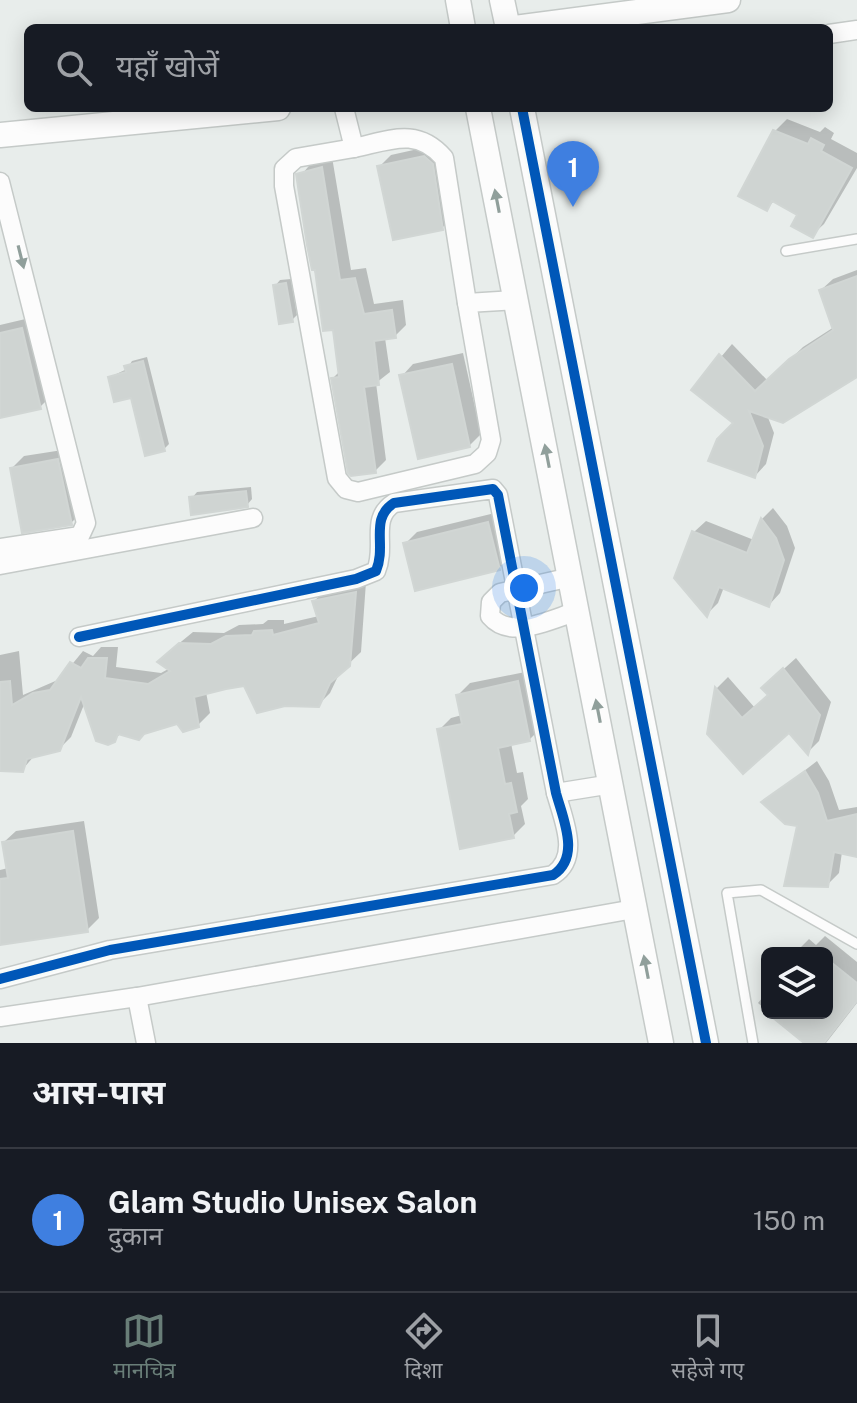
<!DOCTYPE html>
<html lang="hi">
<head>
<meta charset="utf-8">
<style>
  body { margin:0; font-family:"Public Sans","Noto Sans Devanagari",sans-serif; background:#242831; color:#f1f3f6 }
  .controls { position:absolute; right:24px; bottom:24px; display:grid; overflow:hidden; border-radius:12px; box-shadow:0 4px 20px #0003 }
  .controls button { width:72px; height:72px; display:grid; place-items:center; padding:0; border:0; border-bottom:2px solid #363941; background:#171b24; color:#f1f3f6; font:40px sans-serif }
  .you { position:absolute; left:524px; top:588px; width:28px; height:28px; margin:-20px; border:6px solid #fff; border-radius:50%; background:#1a73e8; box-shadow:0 0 0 12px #1a73e833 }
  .badge { display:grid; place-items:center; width:52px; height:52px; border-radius:50%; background:#697e78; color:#fff; font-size:26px; font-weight:700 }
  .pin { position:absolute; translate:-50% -66px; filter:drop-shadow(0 2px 4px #0008) }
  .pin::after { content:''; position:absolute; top:42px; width:28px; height:24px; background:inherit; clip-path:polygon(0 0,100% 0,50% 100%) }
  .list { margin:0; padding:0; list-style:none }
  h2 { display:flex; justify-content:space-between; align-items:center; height:104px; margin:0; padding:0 32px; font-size:34px }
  h2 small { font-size:26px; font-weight:400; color:#9ea1a6 }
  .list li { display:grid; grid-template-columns:52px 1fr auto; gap:24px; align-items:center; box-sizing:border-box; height:144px; padding:0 32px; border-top:2px solid #363941 }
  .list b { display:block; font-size:30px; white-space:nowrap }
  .list p { margin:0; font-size:26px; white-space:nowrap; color:#9ea1a6 }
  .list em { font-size:26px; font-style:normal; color:#9ea1a6 }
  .icon { flex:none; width:44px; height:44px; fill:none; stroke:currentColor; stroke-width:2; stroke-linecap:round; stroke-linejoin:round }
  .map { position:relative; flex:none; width:857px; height:1043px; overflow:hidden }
  .search { position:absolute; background:#171b24; box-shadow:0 4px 20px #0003; left:24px; right:24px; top:24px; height:88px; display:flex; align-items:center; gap:20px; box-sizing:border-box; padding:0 28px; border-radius:12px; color:#9ea1a6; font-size:30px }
  .sheet { height:248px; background:#171b24 }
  nav { display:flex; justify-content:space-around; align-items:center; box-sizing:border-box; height:112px; border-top:2px solid #363941; background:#171b24; font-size:22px; color:#9ea1a6 }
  nav a { display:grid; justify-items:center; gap:4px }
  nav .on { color:#697e78 }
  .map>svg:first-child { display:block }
  .shadow { fill:#0003 }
  .building { fill:#cfd4d2; stroke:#d1d6d4; stroke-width:2 }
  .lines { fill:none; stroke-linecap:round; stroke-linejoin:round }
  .service-casing { stroke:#c5cac8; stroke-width:12 }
  .minor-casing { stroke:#c5cac8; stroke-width:21 }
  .tertiary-casing { stroke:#c5cac8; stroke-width:27 }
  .service { stroke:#fcfcfc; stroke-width:9 }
  .minor { stroke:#fcfcfc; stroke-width:18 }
  .tertiary { stroke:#fcfcfc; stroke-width:24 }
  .cycleway-casing { stroke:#f7fbf9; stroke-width:15 }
  .cycleway { stroke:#0057b8; stroke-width:10 }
  .oneway { fill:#909f9b }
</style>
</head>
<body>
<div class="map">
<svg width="857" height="1043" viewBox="0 0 857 1043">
  <rect width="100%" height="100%" fill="#e8edeb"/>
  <!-- shadow -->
  <g class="shadow">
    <path d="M787,119L820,132L825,127L834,133L831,139L857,153V168L824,224L812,235L800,214L775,200L766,209L775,131Z"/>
    <path d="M436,145L454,216L442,228L379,167L391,155Z"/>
    <path d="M332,157L351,270L366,268L374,304L403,300L406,325L395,336L385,338L390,372L376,383L386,460L375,471L333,378L340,371L335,328L325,329L298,179L313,161Z"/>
    <path d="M857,270V375L767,415L774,433L766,464L755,476L736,423L694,389L732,344L768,381L803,347L834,327L821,290L833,279Z"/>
    <path d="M291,279L297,315L292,320L275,286L280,280Z"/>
    <path d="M34,317L52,395L40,407L0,416V325Z"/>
    <path d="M463,353L481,434L469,446L402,376L413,364Z"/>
    <path d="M147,357L169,444L164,449L133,395L110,377L127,369L132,361Z"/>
    <path d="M69,449L83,511L71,523L12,468L24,456Z"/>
    <path d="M251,487L252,499L247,505L192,498L197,492Z"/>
    <path d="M773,508L787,526L795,548L780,593L769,605L724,587L718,603L707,614L694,532L706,521L754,540L762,519Z"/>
    <path d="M499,512L510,557L499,568L405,544L417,532Z"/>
    <path d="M366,582L361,652L340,672L330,693L318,705L245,684L206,692L210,713L198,725L178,722L121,733L114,740L85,702L71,737L59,749L35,755L22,770L0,767V655L19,651L23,695L60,679L83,651L93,656L101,647H118L116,667L161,673L170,668L171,650L193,632L224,633L239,625L263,624L268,620H284V624L319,616L314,601L326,590Z"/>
    <path d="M796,658L831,702L819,741L808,752L789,731L709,733L717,688L728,677L755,708L770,694L776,676Z"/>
    <path d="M530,671L541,728L529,740L511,743L517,773L523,772L528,799L521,806L525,824L513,836L439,730L451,718L462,715L458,695L470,683Z"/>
    <path d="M817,761L829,781L839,810L857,807V855L842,852L839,873L827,885L799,824L764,802Z"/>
    <path d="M84,821L99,918L87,930L0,943V870L8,868L4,842L16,831Z"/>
    <path d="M825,936L857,962V1003L826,1043H807L770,1013H827V953H795L809,939L816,945Z"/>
    <path d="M767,992V1011L758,1003Z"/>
  </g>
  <!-- building -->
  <g class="building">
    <path d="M773,130L808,144L811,138L824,145L821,151L852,168L813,238L791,226L797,215L772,201L767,211L738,196Z"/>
    <path d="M424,156L433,164L443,230L393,240L377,166Z"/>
    <path d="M322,167L340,280L355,278L364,314L392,310L396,338L374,341L379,385L364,387L376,473L351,476L348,473L331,378L339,377L333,330L323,331L315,270H312L307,245L296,174Z"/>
    <path d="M857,276V377L783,423L749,411L763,446L755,478L708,461L717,439L733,423L691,390L719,354L755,391L789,359L833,330L819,290Z"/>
    <path d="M286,283L293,322L279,324L273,285Z"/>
    <path d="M22,328L41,409L0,418V333Z"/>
    <path d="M143,361L165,451L145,456L131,398L114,402L108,377L126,372L124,366Z"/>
    <path d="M452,364L470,447L418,459L399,375Z"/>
    <path d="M58,459L72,525L22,533L10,468Z"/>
    <path d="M246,491L248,507L191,515L189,497Z"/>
    <path d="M761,518L776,538L784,560L769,607L719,587L707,617L674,578L692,531L747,553Z"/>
    <path d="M488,522L500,570L415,591L403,543Z"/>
    <path d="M356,592L350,666L330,683L319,707L285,706L257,713L244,686L226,689L194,697L199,727L183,732L177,724L144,734L139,740L118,734L115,742L108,745L96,741L81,697L60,751L27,759L23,772L0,771V682L10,681L12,705L33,693L50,690L70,662L81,668L88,658H107L105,678L148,684L170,671L157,662L179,643L211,644L226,636L252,635L254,631L272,630L273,635L319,623L312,601Z"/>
    <path d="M783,668L820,715L808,755L789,733L743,774L707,734L715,687L742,718L768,695L761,688Z"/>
    <path d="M518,681L530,741L498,748L505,784L511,783L517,812L509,814L514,838L460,849L437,729L462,724L456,695Z"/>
    <path d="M805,771L818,793L827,821L857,814V857L834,852L828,887L784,886L797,826L785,824L761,802Z"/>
    <path d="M73,831L88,932L0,945V879L8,878L2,842Z"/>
    <path d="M827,959L857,983V1001L824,1043H804L767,1013H827Z"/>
  </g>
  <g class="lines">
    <!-- service casing -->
    <g class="service-casing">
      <g id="service">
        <path d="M786,251L857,239"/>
        <path d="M753,1043L727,893L761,890L857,944"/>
      </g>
    </g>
    <!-- minor casing -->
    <g class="minor-casing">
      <g id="minor">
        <path d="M829,34L857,30"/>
        <path d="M344,108L354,148L296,158L284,169V186L337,478L346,489L358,492L475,464L487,453L491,440L467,303L516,300"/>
        <path d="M354,148C391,140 417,127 444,158L467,303"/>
        <path d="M0,182L86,523L80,536L0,548"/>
        <path d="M0,565L253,518"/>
        <path d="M571,577L500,593L491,602L490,616C511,641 551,619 578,611"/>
        <path d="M556,793L612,784"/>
        <path d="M0,979L110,950L553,875C581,857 563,819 556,793L498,495L493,489L394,503C369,519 387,545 376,571L356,579L79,637"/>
        <path d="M137,997L146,1043"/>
        <path d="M0,1017L137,997L634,909"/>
      </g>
    </g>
    <!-- tertiary casing -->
    <g class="tertiary-casing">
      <g id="tertiary">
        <path d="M458,0L463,28"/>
        <path d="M502,0L508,28"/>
        <path d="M515,28L728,0"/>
        <path d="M478,108L661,1043"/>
        <path d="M522,108L706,1043"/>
        <path d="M0,135L278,108"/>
      </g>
    </g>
    <!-- service -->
    <use href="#service" class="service"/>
    <!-- minor -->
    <use href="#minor" class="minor"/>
    <!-- tertiary -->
    <use href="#tertiary" class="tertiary"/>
    <!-- cycleway casing -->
    <g class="cycleway-casing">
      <g id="cycleway">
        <path d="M522,108L706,1043"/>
        <path d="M0,979L110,950L553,875C581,857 563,819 556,793L498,495L493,489L394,503C369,519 387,545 376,571L356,579L79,637"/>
      </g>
    </g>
    <!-- cycleway -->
    <use href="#cycleway" class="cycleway"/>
  </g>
  <!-- one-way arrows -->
  <defs><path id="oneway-solid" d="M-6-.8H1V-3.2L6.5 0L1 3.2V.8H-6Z" transform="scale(2)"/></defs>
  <g class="oneway">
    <use href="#oneway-solid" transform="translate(497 201) rotate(-101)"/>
    <use href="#oneway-solid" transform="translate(21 257) rotate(76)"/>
    <use href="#oneway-solid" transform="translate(547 456) rotate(-101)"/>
    <use href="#oneway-solid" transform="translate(598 711) rotate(-101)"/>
    <use href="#oneway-solid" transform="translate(646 967) rotate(-101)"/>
  </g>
</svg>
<div class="controls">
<button><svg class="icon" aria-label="layers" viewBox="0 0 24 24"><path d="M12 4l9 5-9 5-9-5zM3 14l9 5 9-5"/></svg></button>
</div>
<div class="you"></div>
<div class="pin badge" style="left:573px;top:207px;background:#3f7fe0">1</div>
<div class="search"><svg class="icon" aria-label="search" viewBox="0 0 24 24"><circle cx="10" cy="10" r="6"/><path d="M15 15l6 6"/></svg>यहाँ खोजें</div>
</div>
<section class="sheet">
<h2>आस-पास<small></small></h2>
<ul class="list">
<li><span class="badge" style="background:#3f7fe0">1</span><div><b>Glam Studio Unisex Salon</b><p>दुकान</p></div><em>150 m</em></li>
</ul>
</section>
<nav>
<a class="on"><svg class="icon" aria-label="map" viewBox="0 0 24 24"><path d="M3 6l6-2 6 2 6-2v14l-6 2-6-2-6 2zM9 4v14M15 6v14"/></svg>मानचित्र</a>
<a><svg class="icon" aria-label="directions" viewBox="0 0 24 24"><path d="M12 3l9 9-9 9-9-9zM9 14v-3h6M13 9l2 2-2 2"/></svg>दिशा</a>
<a><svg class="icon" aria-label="saved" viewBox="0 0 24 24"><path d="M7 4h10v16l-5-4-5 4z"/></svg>सहेजे गए</a>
</nav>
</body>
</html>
